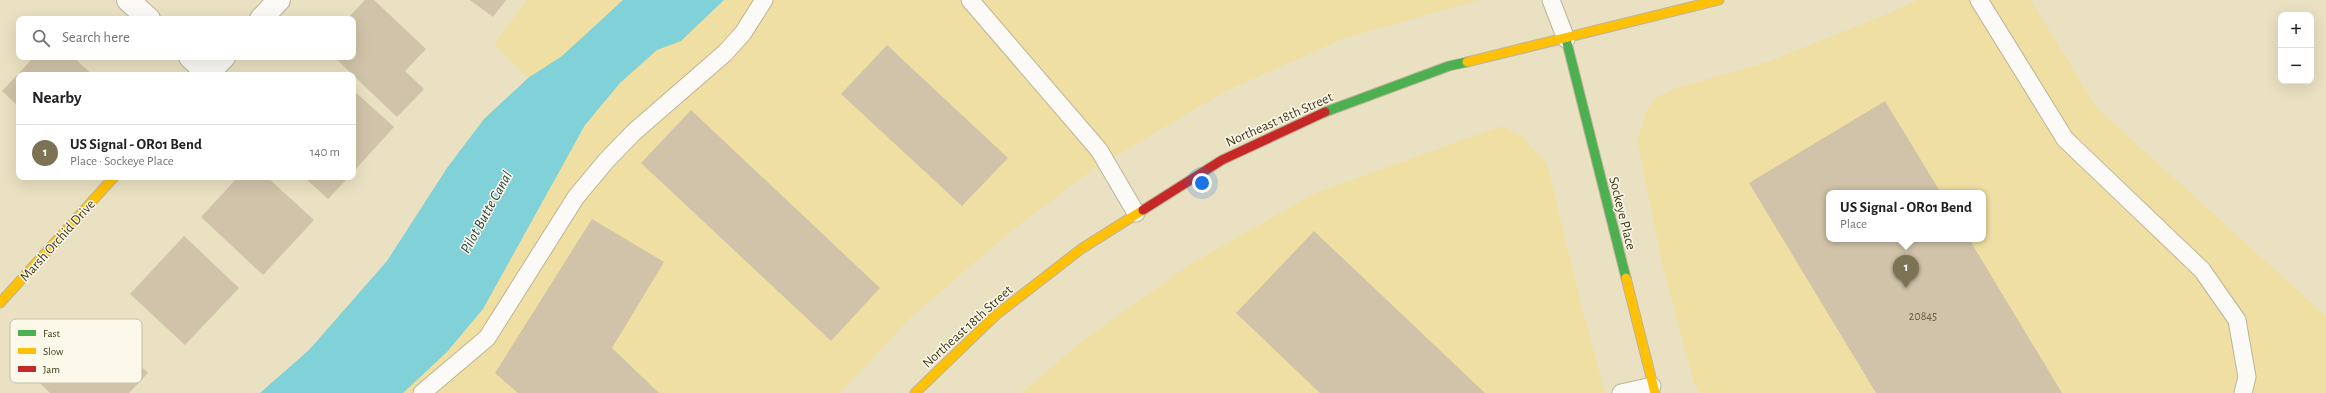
<!DOCTYPE html>
<html lang="en">
<head>
<meta charset="utf-8">
<style>
  body { margin:0; font-family:"Alegreya Sans",sans-serif; background:#f6f6f6; color:#202124 }
  .controls { position:absolute; right:12px; top:12px; display:grid; overflow:hidden; border-radius:8px; box-shadow:0 4px 16px #0002 }
  .controls button { width:36px; height:36px; display:grid; place-items:center; padding:0; border:0; border-bottom:1px solid #e0e0e0; background:#fff; color:#202124; font:20px sans-serif }
  .you { position:absolute; left:1202px; top:183px; width:14px; height:14px; margin:-10px; border:3px solid #fff; border-radius:50%; background:#1a73e8; box-shadow:0 0 0 6px #1a73e833 }
  .badge { display:grid; place-items:center; width:26px; height:26px; border-radius:50%; background:#7c7354; color:#fff; font-size:13px; font-weight:700 }
  .pin { position:absolute; translate:-50% -33px; filter:drop-shadow(0 1px 2px #0008) }
  .pin::after { content:''; position:absolute; top:21px; width:14px; height:12px; background:inherit; clip-path:polygon(0 0,100% 0,50% 100%) }
  .popup { position:absolute; left:1826px; top:190px; width:160px; height:52px; box-sizing:border-box; display:grid; place-content:center; border-radius:8px; background:#fff; filter:drop-shadow(0 1px 3px #0005); font-size:13px; white-space:nowrap; color:#757577 }
  .popup b { font-size:15px; color:#202124 }
  .popup::after { content:''; position:absolute; left:50%; top:100%; margin-left:-8px; border:8px solid transparent; border-top-color:#fff }
  .list { margin:0; padding:0; list-style:none }
  h2 { display:flex; justify-content:space-between; align-items:center; height:52px; margin:0; padding:0 16px; font-size:17px }
  h2 small { font-size:13px; font-weight:400; color:#757577 }
  .list li { display:grid; grid-template-columns:26px 1fr auto; gap:12px; align-items:center; box-sizing:border-box; height:56px; padding:0 16px; border-top:1px solid #e0e0e0 }
  .list b { display:block; font-size:15px; white-space:nowrap }
  .list p { margin:0; font-size:13px; white-space:nowrap; color:#757577 }
  .list em { font-size:13px; font-style:normal; color:#757577 }
  .icon { flex:none; width:22px; height:22px; fill:none; stroke:currentColor; stroke-width:2; stroke-linecap:round; stroke-linejoin:round }
  .map { position:relative; flex:none; width:2326px; height:393px; overflow:hidden }
  .search { position:absolute; background:#fff; box-shadow:0 4px 16px #0002; left:16px; top:16px; width:340px; height:44px; display:flex; align-items:center; gap:10px; box-sizing:border-box; padding:0 14px; border-radius:8px; color:#757577; font-size:15px }
  .panel { position:absolute; background:#fff; box-shadow:0 4px 16px #0002; left:16px; top:72px; width:340px; height:108px; border-radius:8px }
  .map>svg:first-child { display:block }
  .built { fill:#f0dfa3; fill-rule:evenodd }
  .water { fill:#81d1d9 }
  .building { fill:#d0c3a9 }
  .lines { fill:none; stroke-linecap:round; stroke-linejoin:round }
  .lane-casing { stroke:#bcb498; stroke-width:19 }
  .street-casing { stroke:#bcb498; stroke-width:24 }
  .fast-casing { stroke:#bcb498; stroke-width:11 }
  .slow-casing { stroke:#bcb498; stroke-width:11 }
  .jam-casing { stroke:#bcb498; stroke-width:11 }
  .lane { stroke:#fcfaf6; stroke-width:17 }
  .street { stroke:#fcfaf6; stroke-width:22 }
  .fast { stroke:#4caf50; stroke-width:9 }
  .slow { stroke:#ffc107; stroke-width:9 }
  .jam { stroke:#c62828; stroke-width:9 }
  .labels { text-anchor:middle; stroke-width:3; stroke-linejoin:round; paint-order:stroke }
  .number-label { font-size:12px; fill:#645b3d }
  .street-label { font-size:14px; fill:#403819; stroke:#fcf9ea }
  .water-label { font-size:15px; font-style:italic; fill:#2a444a; stroke:#fcf9ea }
  .key { fill:#fcf9ea; stroke:#c4bfab; stroke-width:1 }
  .key-label { font-size:11px; fill:#403819 }
</style>
</head>
<body>
<div class="map">
<svg width="2326" height="393" viewBox="0 0 2326 393">
  <rect width="100%" height="100%" fill="#eae1c2"/>
  <!-- built -->
  <g class="built">
    <path d="M527,0H1479L1345,38L1224,92L1092,170L1011,231L910,318L840,393H260L309,350L387,261L447,168L484,119L528,78L494,44Z"/>
    <path d="M1918,0H2031L2097,108L2326,316V393H1699L1694,383L1663,268L1637,140L1648,108L1657,97L1673,89L1770,61L1882,16ZM1829,193H1983V239H1829Z"/>
    <path d="M1502,126L1523,137L1547,164L1582,307L1605,393H1022L1081,342L1189,265L1315,193Z"/>
  </g>
  <!-- water -->
  <path class="water" d="M623,0H724L681,41L657,50L620,83L585,125L483,309L447,352L403,393H260L309,350L387,261L447,168L484,119L528,78L562,56Z"/>
  <!-- building -->
  <g class="building">
    <path d="M365,0H374L426,49L405,71L424,89L397,117L334,57H353V19H347Z"/>
    <path d="M470,0H506L493,17Z"/>
    <path d="M887,45L1008,158L962,206L841,94Z"/>
    <path d="M34,57H73L93,75H19V107L2,91Z"/>
    <path d="M353,90L394,127L353,172Z"/>
    <path d="M1885,101L1941,193H1829V239H1969L2062,393H1876L1749,183Z"/>
    <path d="M691,110L880,288L831,341L641,163Z"/>
    <path d="M238,177H267L314,220L263,275L201,217Z"/>
    <path d="M304,177H349L328,199Z"/>
    <path d="M592,219L664,262L612,348L659,393H518L495,373Z"/>
    <path d="M1314,231L1485,393H1320L1236,313Z"/>
    <path d="M184,236L239,288L185,345L130,294Z"/>
    <path d="M96,324L148,373L129,393H50L40,383Z"/>
  </g>
  <g class="lines">
    <!-- lane casing -->
    <g class="lane-casing">
      <g id="lane">
        <path d="M970,0L1099,150L1136,213"/>
        <path d="M1551,0L1566,39"/>
        <path d="M1979,0L2065,139L2202,270L2237,320L2247,377L2243,393"/>
        <path d="M422,393L487,338L576,197L606,161L634,132L725,53L743,33L764,0"/>
        <path d="M1621,393L1652,386"/>
      </g>
    </g>
    <!-- street casing -->
    <g class="street-casing">
      <g id="street">
        <path d="M128,0L149,19"/>
        <path d="M261,19L279,0"/>
        <path d="M190,57L208,74"/>
        <path d="M207,75L224,57"/>
      </g>
    </g>
    <!-- fast casing -->
    <g class="fast-casing">
      <g id="fast">
        <path d="M1566,39L1626,278"/>
        <path d="M1325,112L1449,66L1467,62"/>
      </g>
    </g>
    <!-- slow casing -->
    <g class="slow-casing">
      <g id="slow">
        <path d="M1467,62L1719,0"/>
        <path d="M1626,278L1655,393"/>
        <path d="M0,303L114,177"/>
        <path d="M915,393L996,315L1081,249L1143,210"/>
      </g>
    </g>
    <!-- jam casing -->
    <g class="jam-casing">
      <path id="jam" d="M1143,210L1222,160L1325,112"/>
    </g>
    <!-- lane -->
    <use href="#lane" class="lane"/>
    <!-- street -->
    <use href="#street" class="street"/>
    <!-- fast -->
    <use href="#fast" class="fast"/>
    <!-- slow -->
    <use href="#slow" class="slow"/>
    <!-- jam -->
    <use href="#jam" class="jam"/>
  </g>
  <g class="labels">
    <!-- number labels -->
    <g class="number-label">
      <text x="1923" y="320">20845</text>
    </g>
    <!-- street labels -->
    <g class="street-label">
      <text transform="translate(1279 119) rotate(-24)" y="5">Northeast 18th Street</text>
      <text transform="translate(1623 213) rotate(76)" y="5">Sockeye Place</text>
      <text transform="translate(57 240) rotate(-48)" y="5">Marsh Orchid Drive</text>
      <text transform="translate(967 326) rotate(-42)" y="5">Northeast 18th Street</text>
    </g>
    <!-- water labels -->
    <g class="water-label">
      <text transform="translate(486 212) rotate(-61)" y="5">Pilot Butte Canal</text>
    </g>
  </g>
  <!-- legend -->
  <rect x="10" y="319" width="132" height="64" rx="6" class="key"/>
  <rect x="18" y="330" width="18" height="6" fill="#4caf50"/>
  <rect x="18" y="348" width="18" height="6" fill="#ffc107"/>
  <rect x="18" y="366" width="18" height="6" fill="#c62828"/>
  <g class="key-label">
    <text x="43" y="337">Fast</text>
    <text x="43" y="355">Slow</text>
    <text x="43" y="373">Jam</text>
  </g>
</svg>
<div class="controls">
<button>+</button>
<button>−</button>
</div>
<div class="you"></div>
<div class="pin badge" style="left:1906px;top:288px">1</div>
<div class="popup"><b>US Signal - OR01 Bend</b>Place</div>
<div class="search"><svg class="icon" aria-label="search" viewBox="0 0 24 24"><circle cx="10" cy="10" r="6"/><path d="M15 15l6 6"/></svg>Search here</div>
<section class="panel">
<h2>Nearby<small></small></h2>
<ul class="list">
<li><span class="badge">1</span><div><b>US Signal - OR01 Bend</b><p>Place · Sockeye Place</p></div><em>140 m</em></li>
</ul>
</section>
</div>
</body>
</html>
